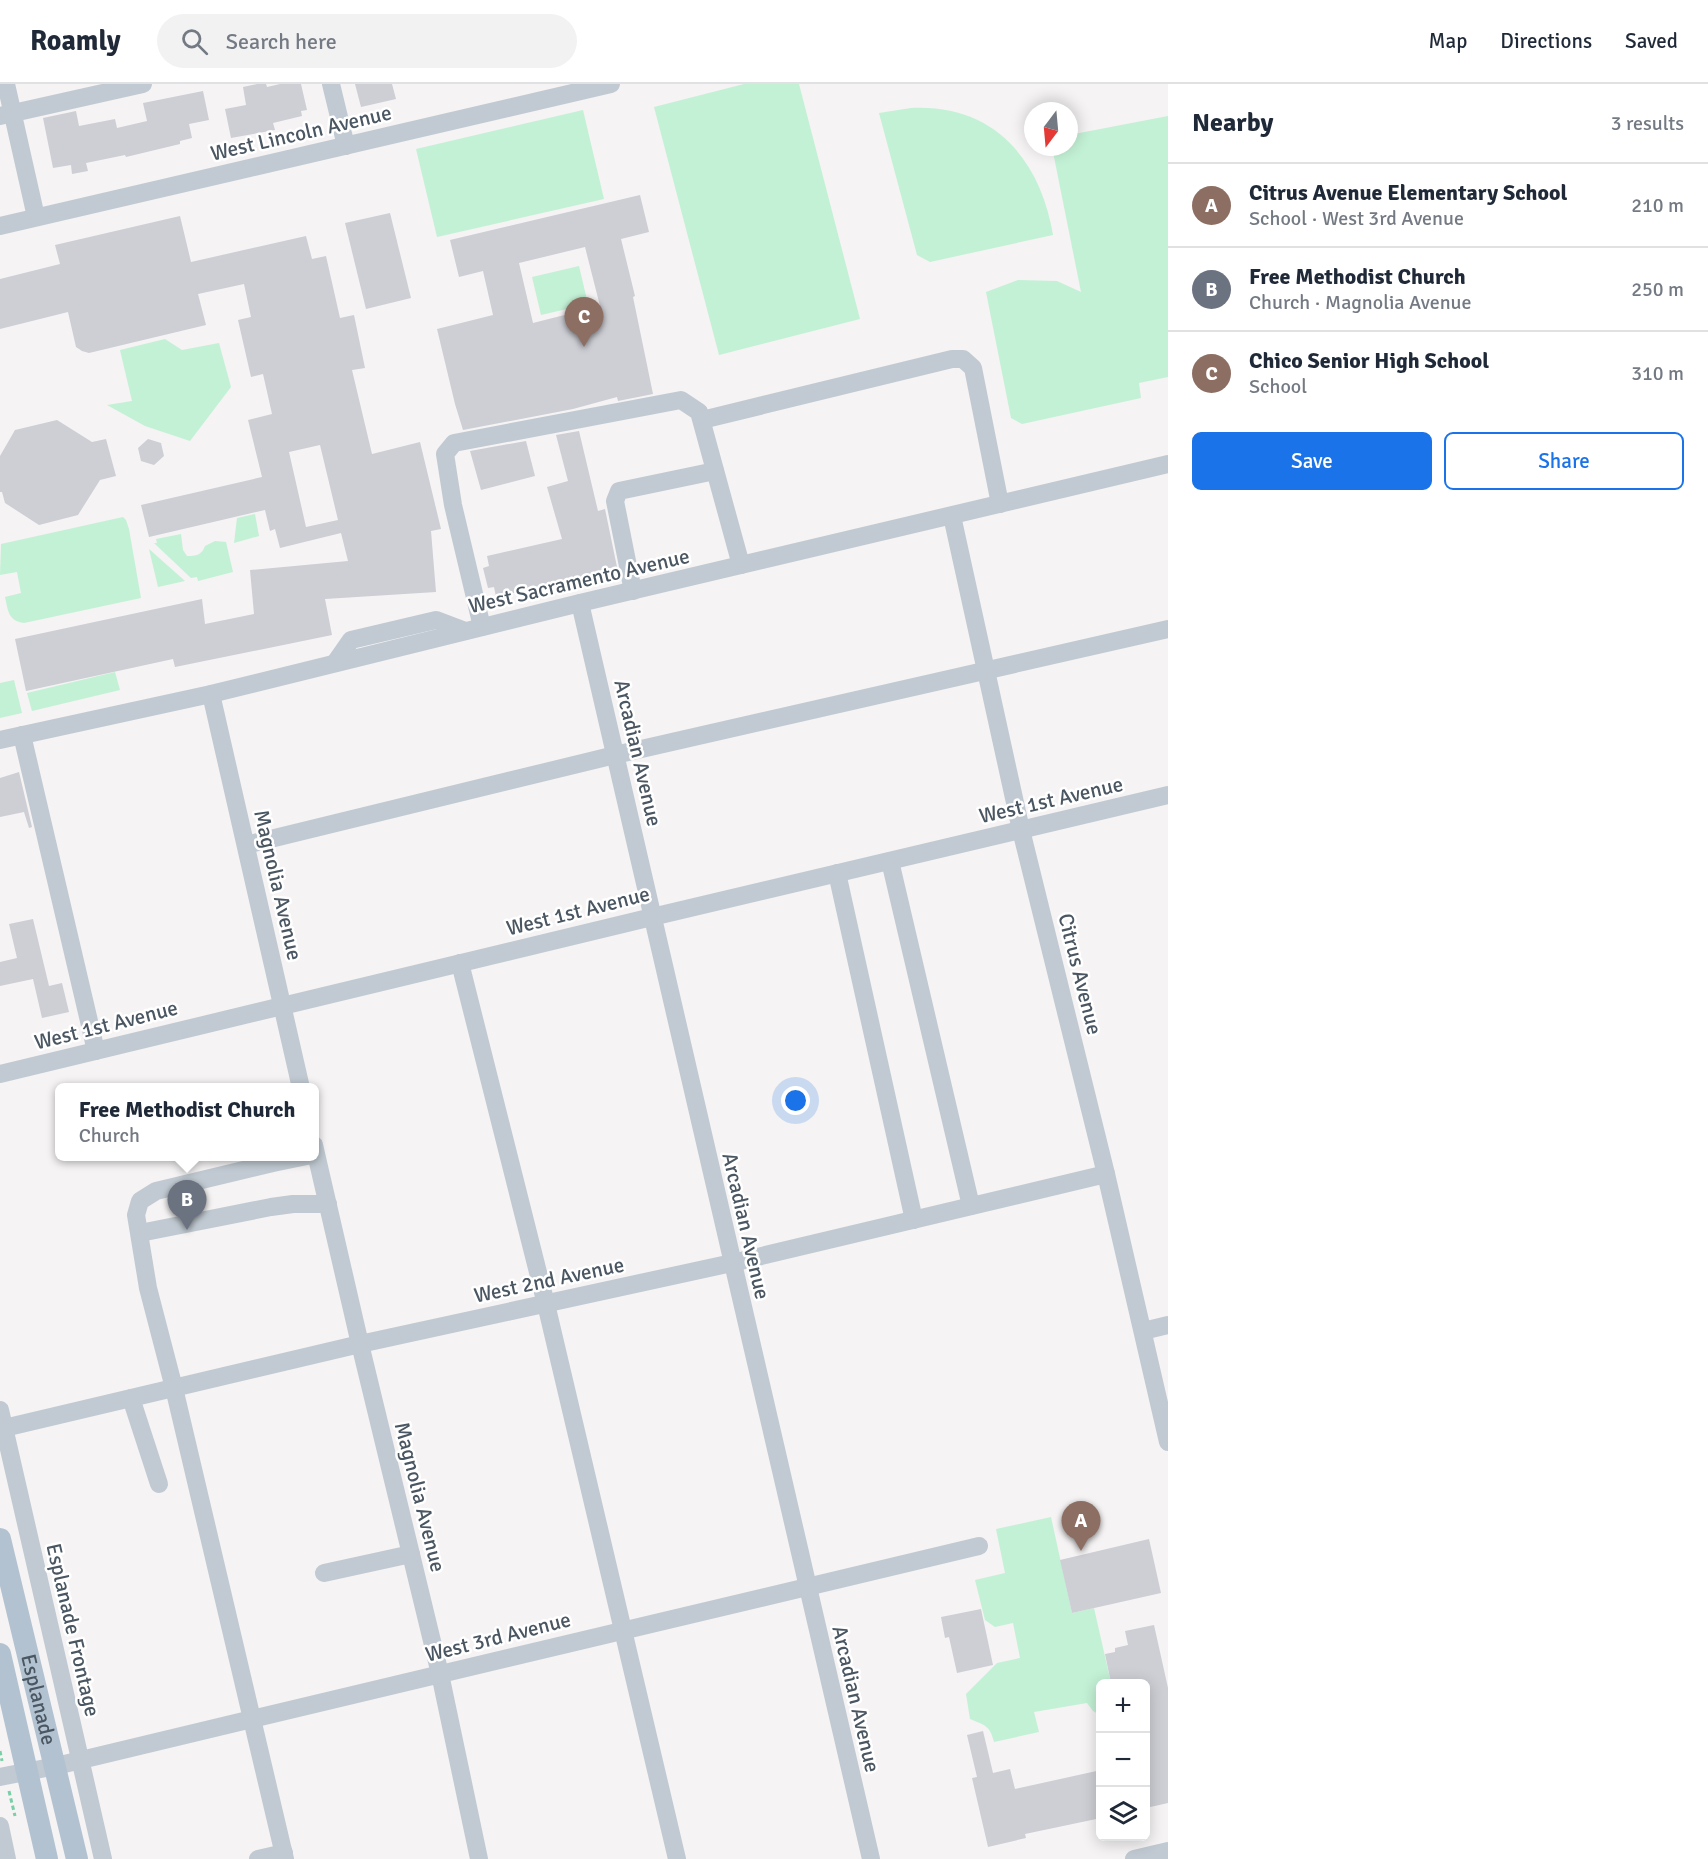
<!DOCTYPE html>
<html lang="en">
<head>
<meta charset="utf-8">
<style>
  body { margin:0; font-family:Signika,sans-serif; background:#f2f2f3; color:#1f2937 }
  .controls { position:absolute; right:18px; bottom:18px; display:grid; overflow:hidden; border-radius:9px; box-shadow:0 3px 15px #0003 }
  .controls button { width:54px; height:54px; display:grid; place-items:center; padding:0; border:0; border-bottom:2px solid #e0e1e3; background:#fff; color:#1f2937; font:30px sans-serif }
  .compass { position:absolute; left:1024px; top:18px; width:54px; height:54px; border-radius:50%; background:#fff; box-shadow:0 3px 15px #0003; rotate:196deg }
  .you { position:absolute; left:796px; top:1017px; width:21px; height:21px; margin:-15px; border:4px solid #fff; border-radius:50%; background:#1a73e8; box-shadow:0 0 0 9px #1a73e833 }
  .badge { display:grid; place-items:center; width:39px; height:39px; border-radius:50%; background:#1a73e8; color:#fff; font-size:20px; font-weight:700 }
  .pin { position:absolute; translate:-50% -50px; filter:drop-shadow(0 2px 3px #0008) }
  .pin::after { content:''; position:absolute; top:32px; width:21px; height:18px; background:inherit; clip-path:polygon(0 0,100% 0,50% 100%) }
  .popup { position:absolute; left:55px; top:999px; width:264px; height:78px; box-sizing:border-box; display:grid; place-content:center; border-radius:9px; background:#fff; filter:drop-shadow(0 2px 4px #0005); font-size:20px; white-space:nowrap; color:#747a83 }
  .popup b { font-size:22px; color:#1f2937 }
  .popup::after { content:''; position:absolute; left:50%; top:100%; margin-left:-12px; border:12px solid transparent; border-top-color:#fff }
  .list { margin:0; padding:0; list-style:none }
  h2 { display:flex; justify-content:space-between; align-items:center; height:78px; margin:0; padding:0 24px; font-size:26px }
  h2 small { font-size:20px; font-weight:400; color:#747a83 }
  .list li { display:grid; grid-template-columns:39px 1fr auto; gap:18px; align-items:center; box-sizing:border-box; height:84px; padding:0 24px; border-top:2px solid #e0e1e3 }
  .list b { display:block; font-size:22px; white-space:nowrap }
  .list p { margin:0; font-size:20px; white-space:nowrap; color:#747a83 }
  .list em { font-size:20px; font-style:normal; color:#747a83 }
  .actions { display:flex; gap:12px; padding:18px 24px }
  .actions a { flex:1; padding:14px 0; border:2px solid #1a73e8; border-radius:9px; text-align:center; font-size:21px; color:#1a73e8 }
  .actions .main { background:#1a73e8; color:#fff }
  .icon { flex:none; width:33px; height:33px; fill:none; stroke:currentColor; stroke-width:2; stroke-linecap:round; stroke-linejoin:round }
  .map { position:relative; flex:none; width:1168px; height:1775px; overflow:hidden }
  header { display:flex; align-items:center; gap:36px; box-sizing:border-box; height:84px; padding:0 30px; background:#fff; border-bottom:2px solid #e0e1e3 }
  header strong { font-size:28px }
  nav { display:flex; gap:33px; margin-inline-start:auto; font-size:21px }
  .search { width:420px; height:54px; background:#f2f2f3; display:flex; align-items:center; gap:15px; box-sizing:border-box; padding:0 21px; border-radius:33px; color:#747a83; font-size:22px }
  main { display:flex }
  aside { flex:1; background:#fff }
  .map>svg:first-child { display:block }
  .green { fill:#c3f1d5 }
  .building { fill:#cdcfd5; fill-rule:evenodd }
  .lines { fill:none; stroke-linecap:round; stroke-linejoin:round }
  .path { stroke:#7ad0a6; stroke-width:3; stroke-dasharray:4.5 3; stroke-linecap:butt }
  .minor { stroke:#c1cad2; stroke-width:18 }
  .major { stroke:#b3c2d1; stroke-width:22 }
  .labels { text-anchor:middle; stroke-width:5; stroke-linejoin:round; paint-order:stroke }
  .street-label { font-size:21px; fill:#4a5661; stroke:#fff }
</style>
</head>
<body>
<header>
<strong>Roamly</strong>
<div class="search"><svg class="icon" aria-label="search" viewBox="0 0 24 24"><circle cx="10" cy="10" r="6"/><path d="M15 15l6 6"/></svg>Search here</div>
<nav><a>Map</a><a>Directions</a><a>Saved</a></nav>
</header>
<main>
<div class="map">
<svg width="1168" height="1775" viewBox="0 0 1168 1775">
  <rect width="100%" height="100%" fill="#f5f3f3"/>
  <!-- green -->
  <g class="green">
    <path d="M744,0H799L860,235L719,271L654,23Z"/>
    <path d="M911,24C994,20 1040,75 1053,151L930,178L917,171L879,29Z"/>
    <path d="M583,26L604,115L437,153L416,65Z"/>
    <path d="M1168,32V293L1139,299L1141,314L1022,340L1011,334L986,208L1018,196L1057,197L1081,208L1052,63H1069V51Z"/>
    <path d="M579,182L588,220L541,231L532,193Z"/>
    <path d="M165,255L182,266L219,259L231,303L190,357L145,342L107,321L132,317L120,266Z"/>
    <path d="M255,430L259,452L234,459L237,434Z"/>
    <path d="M123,433L126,436L129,445L141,514L24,539C8,537 8,526 5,513L21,509L17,488L0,491L1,460Z"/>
    <path d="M181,450L183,466L187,472C196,472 202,471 205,462L215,457L226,458L233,488L198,497L197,493L191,494L154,459H157L156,455Z"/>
    <path d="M149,465L185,497L158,503Z"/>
    <path d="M115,588L120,606L32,627L27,609Z"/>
    <path d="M14,596L22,629L0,634V599Z"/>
    <path d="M1051,1433L1072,1529L1094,1524L1111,1599L1100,1600V1631L1093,1627L1087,1619L1034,1628L1039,1648L994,1658C990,1641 984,1641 970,1635L966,1610L997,1579L1020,1574L1013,1539L995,1543L985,1536L975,1496L1005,1489L996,1445Z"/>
  </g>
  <!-- building -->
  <g class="building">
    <path d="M257,0H266L267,3L280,0H301L307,26L301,27L302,32L273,39L275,46L231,54L225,25L246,21L243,3Z"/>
    <path d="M355,0H392L396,15L361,23Z"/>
    <path d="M203,7L209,36L189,40L192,54L180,57V60L126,73L125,71L86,79L88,87L72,90L71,81L53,84L43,34L76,27L79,42L115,35L117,44L147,37L143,19Z"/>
    <path d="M640,111L649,148L621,155L635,212L633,213L653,310L618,317L617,313L573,325L463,346L455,320L437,245L493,231L483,187L459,193L450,156ZM585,163L600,222L533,239L519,179Z"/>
    <path d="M390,129L411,214L366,225L345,139Z"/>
    <path d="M180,132L191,178L306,152L312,175L326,172L340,234L354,231L365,284L352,286L372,370L420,358L441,445L431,447L436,508L325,515L332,551L175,583L173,575L26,607L15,555L202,515L205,540L254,530L250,486L348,477L341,449L280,464L275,445L270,447L265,426L149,453L141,421L262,393L248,336L272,330L263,290L251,293L238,236L251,233L244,200L198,210L206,241L89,269L82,267L76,263L68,228L0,245V195L60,180L55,161ZM320,361L338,436L306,443L289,368Z"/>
    <path d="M57,336L92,358L106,355L116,392L100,396L78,431L39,441L5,419L2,408H0V372L15,346Z"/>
    <path d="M579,347L598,427L605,425L617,483L598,487V490L496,513L494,503L488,504L483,484L489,482L487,472L562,455L547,403L568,397L556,351Z"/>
    <path d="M148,355L161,359L164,372L154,381L141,377L138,364Z"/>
    <path d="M526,357L535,392L481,406L470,367Z"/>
    <path d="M19,688L32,743L29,744L24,728L0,733V694Z"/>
    <path d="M33,835L49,902L62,899L69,928L42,934L33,895L0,902V878L17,874L9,840Z"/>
    <path d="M1149,1455L1161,1509L1072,1529L1060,1476Z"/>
    <path d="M981,1525L993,1581L957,1589L949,1553L945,1554L941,1533Z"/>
    <path d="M1154,1541L1168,1604V1719L1146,1724V1599H1111L1105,1570L1115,1568V1564L1128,1561L1125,1547Z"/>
    <path d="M983,1647L993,1689L1010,1685L1015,1705L1101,1686V1734L1025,1750L1026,1754L988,1763L972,1694L977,1693L967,1651Z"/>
  </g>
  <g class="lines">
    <!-- path -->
    <g class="path">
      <path d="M0,1667L2,1677"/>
      <path d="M9,1707L15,1732"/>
    </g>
    <!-- minor -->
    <g class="minor">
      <path d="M6,0L36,133"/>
      <path d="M331,0L346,62"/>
      <path d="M0,32L143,0"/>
      <path d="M0,142L611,0"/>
      <path d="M702,336L952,275H963L973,284L1000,420"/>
      <path d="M952,432L1021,746L1106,1090L1168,1358"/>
      <path d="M633,507L615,417L619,407L715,387"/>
      <path d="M580,519L871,1775"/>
      <path d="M482,543L453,421L445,370L454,359L681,316L699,328L741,481"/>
      <path d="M335,579L351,556L436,536L465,547"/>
      <path d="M211,610L301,1004"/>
      <path d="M22,651L96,967"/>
      <path d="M0,656L211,610L580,519L1168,380"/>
      <path d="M246,761L615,671L1168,545"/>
      <path d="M890,777L971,1122"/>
      <path d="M837,789L914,1136"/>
      <path d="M460,879L546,1220L677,1775"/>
      <path d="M0,990L652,833L1168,711"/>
      <path d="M314,1061L360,1260L440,1590L479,1775"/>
      <path d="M140,1149L271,1123L293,1120H328"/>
      <path d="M1143,1247L1168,1241"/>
      <path d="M131,1314L159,1400"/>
      <path d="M0,1326L103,1775"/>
      <path d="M0,1345L360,1260L732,1179L1106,1090"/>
      <path d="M324,1489L411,1470"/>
      <path d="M0,1693L56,1682L252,1635L979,1462"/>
      <path d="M0,1742L7,1775"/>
      <path d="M258,1775L284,1769"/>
      <path d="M285,1775L174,1304L148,1204L136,1131L140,1117L156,1107L273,1079L307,1072"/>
      <path d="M1134,1775L1168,1767"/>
    </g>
    <!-- major -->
    <g class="major">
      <path id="s1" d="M0,1455L77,1775"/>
      <path d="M0,1570L47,1775"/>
    </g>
  </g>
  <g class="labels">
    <!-- street labels -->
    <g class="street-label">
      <text transform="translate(301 49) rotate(-13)" y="7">West Lincoln Avenue</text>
      <text transform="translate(579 497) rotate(-13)" y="7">West Sacramento Avenue</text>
      <text transform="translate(638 669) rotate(77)" y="7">Arcadian Avenue</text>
      <text transform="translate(1051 716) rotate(-13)" y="7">West 1st Avenue</text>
      <text transform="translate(278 801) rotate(77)" y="7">Magnolia Avenue</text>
      <text transform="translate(578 827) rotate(-14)" y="7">West 1st Avenue</text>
      <text transform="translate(1080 890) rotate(76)" y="7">Citrus Avenue</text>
      <text transform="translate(106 941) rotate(-14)" y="7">West 1st Avenue</text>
      <text transform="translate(746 1142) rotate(77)" y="7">Arcadian Avenue</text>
      <text transform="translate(549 1196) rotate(-12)" y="7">West 2nd Avenue</text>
      <text transform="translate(420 1413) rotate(76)" y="7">Magnolia Avenue</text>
      <text transform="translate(73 1546) rotate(77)" y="7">Esplanade Frontage</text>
      <text transform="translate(498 1553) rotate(-14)" y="7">West 3rd Avenue</text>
      <text dy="7" stroke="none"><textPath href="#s1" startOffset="165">Esplanade</textPath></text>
      <text transform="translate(856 1615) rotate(77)" y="7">Arcadian Avenue</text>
    </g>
  </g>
</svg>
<div class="controls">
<button>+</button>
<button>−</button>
<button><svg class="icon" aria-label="layers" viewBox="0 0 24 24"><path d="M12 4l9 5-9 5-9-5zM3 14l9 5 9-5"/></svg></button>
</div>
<svg class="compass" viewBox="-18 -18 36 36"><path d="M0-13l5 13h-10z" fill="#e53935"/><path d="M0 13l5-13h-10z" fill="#747a83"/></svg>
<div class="you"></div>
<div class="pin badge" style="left:1081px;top:1467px;background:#8d6e63">A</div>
<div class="pin badge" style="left:187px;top:1146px;background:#6b7280">B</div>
<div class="popup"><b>Free Methodist Church</b>Church</div>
<div class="pin badge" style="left:584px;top:263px;background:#8d6e63">C</div>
</div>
<aside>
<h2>Nearby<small>3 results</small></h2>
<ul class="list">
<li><span class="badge" style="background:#8d6e63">A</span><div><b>Citrus Avenue Elementary School</b><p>School · West 3rd Avenue</p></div><em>210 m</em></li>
<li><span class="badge" style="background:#6b7280">B</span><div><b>Free Methodist Church</b><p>Church · Magnolia Avenue</p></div><em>250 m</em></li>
<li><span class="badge" style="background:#8d6e63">C</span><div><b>Chico Senior High School</b><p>School</p></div><em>310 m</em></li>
</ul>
<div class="actions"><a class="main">Save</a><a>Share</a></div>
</aside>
</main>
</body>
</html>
